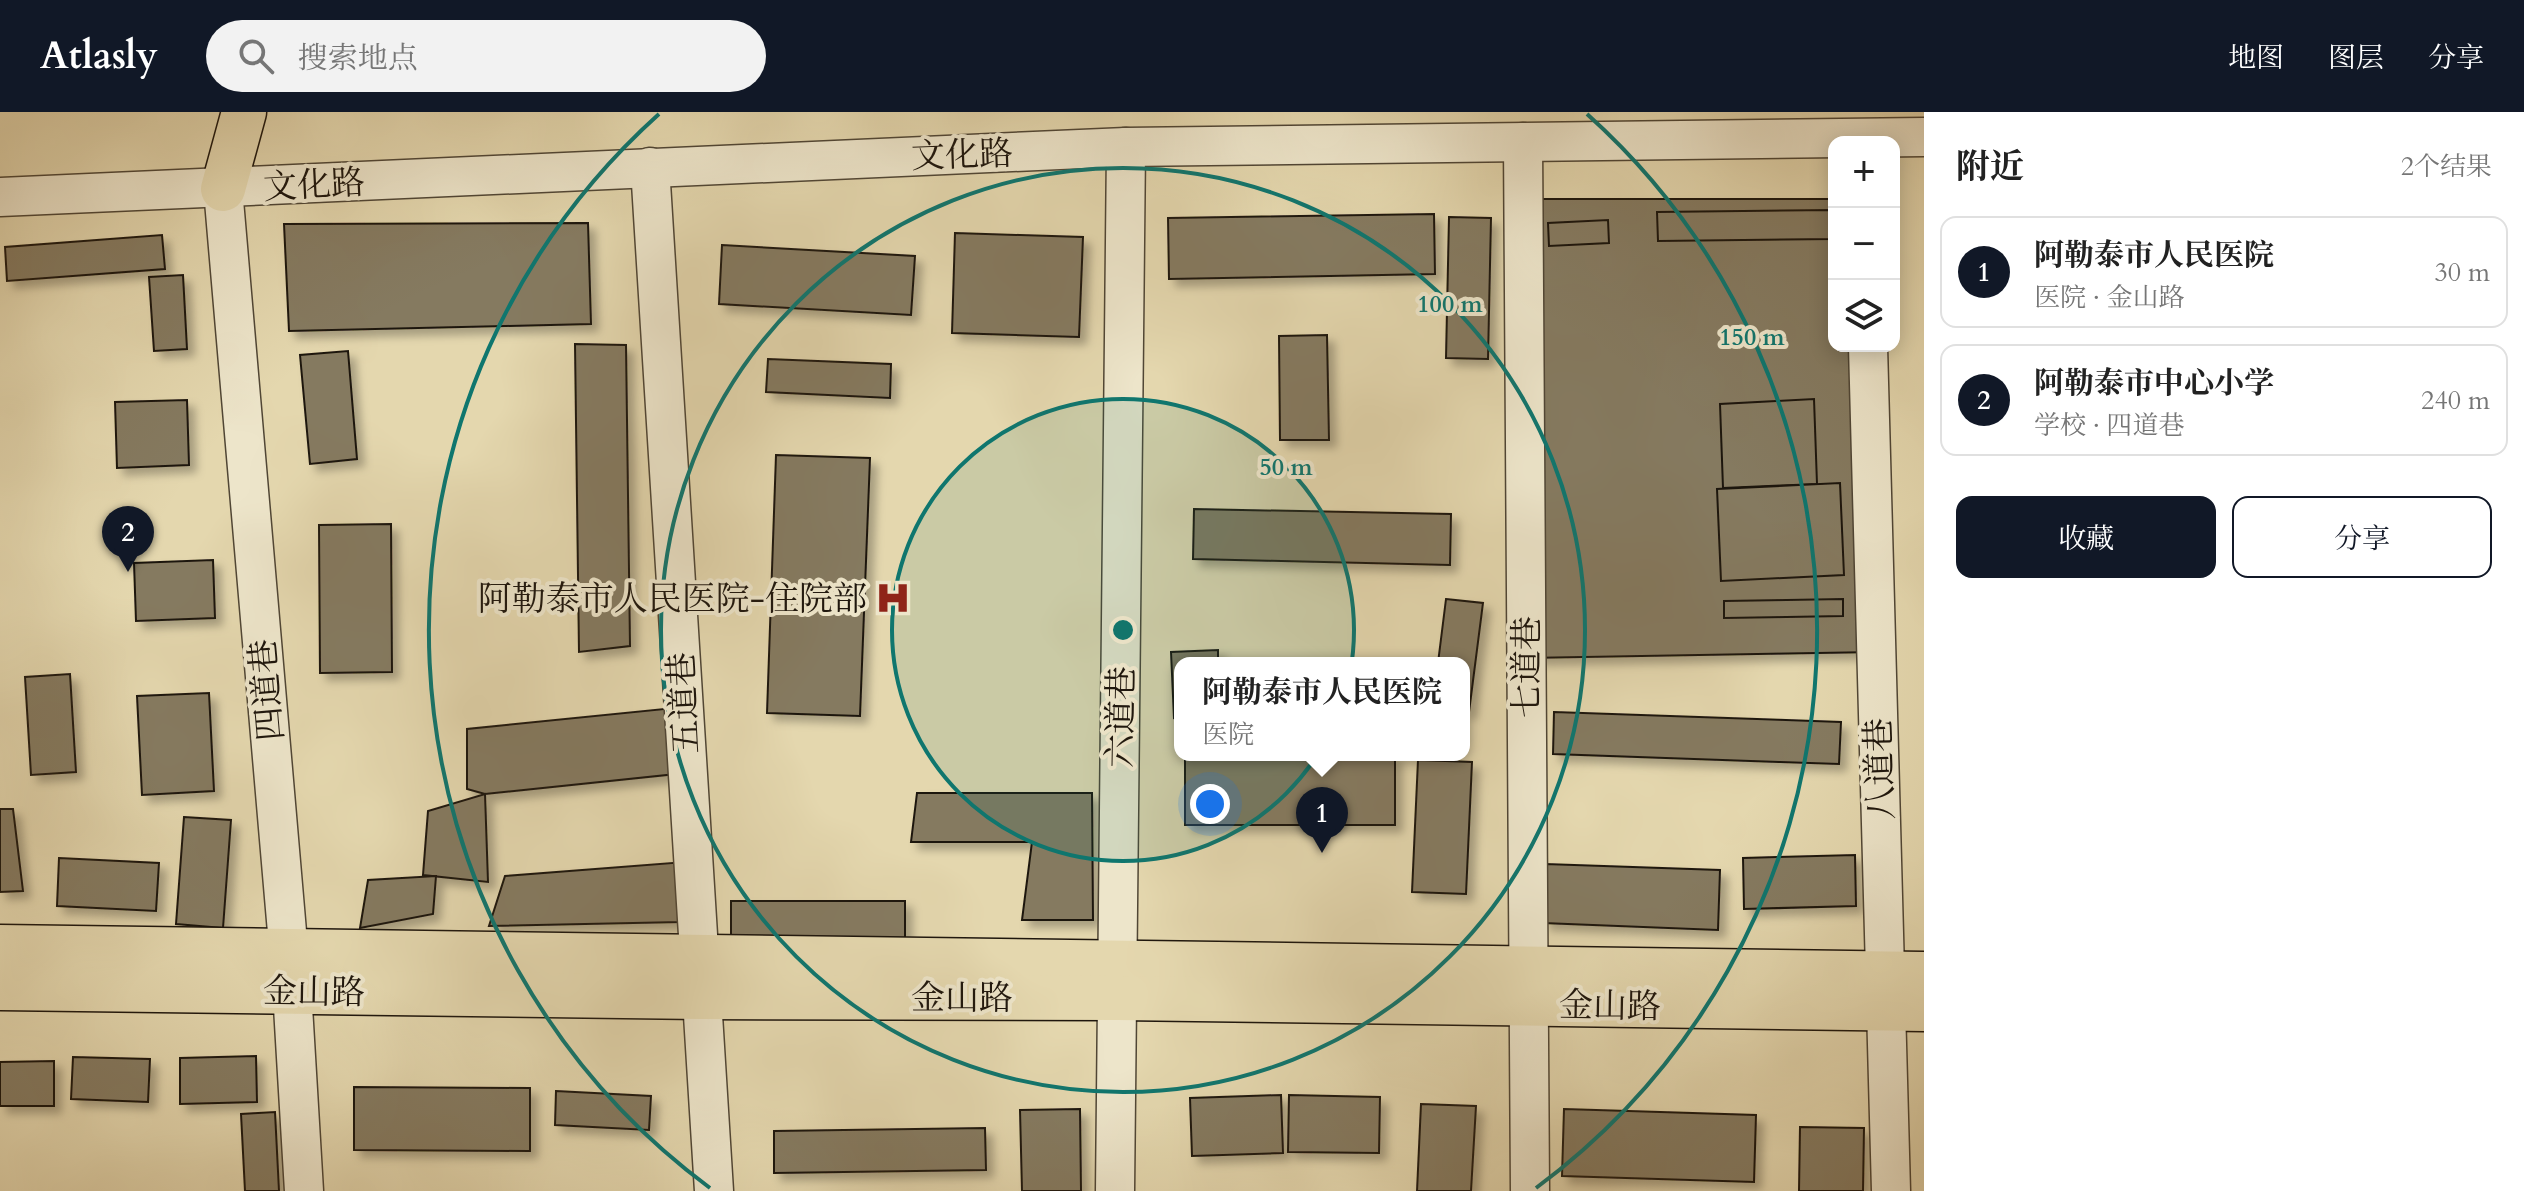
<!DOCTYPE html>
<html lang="zh">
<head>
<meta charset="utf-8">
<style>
  body { margin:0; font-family:Cardo,"Noto Serif SC",serif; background:#f2f2f2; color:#222 }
  .controls { position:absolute; right:24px; top:24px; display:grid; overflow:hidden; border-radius:16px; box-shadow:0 4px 20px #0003 }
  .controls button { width:72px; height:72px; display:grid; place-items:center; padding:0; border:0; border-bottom:2px solid #e0e0e0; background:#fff; color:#222; font:40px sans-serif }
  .you { position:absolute; left:1210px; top:692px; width:28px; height:28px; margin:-20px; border:6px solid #fff; border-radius:50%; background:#1a73e8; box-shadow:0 0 0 12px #1a73e833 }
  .badge { display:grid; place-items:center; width:52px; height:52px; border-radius:50%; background:#111827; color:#fff; font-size:26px; font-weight:700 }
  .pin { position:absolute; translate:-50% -66px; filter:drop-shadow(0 2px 4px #0008) }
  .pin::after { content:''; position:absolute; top:42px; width:28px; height:24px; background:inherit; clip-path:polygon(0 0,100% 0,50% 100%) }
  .popup { position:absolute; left:1174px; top:545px; width:296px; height:104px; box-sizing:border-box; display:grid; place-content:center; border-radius:16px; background:#fff; filter:drop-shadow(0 2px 6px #0005); font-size:26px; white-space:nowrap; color:#767676 }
  .popup b { font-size:30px; color:#222 }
  .popup::after { content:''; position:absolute; left:50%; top:100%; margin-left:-16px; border:16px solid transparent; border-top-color:#fff }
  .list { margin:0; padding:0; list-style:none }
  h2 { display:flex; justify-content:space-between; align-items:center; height:104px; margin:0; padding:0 32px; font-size:34px }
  h2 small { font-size:26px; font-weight:400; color:#767676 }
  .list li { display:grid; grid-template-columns:52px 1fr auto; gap:24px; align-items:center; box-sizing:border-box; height:112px; margin:0 16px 16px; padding:0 16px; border:2px solid #e0e0e0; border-radius:16px }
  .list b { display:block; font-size:30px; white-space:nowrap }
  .list p { margin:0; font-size:26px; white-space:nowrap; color:#767676 }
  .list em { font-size:26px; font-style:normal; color:#767676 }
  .actions { display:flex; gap:16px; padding:24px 32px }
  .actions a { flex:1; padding:18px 0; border:2px solid #111827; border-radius:16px; text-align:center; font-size:28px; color:#111827 }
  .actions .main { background:#111827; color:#fff }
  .icon { flex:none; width:44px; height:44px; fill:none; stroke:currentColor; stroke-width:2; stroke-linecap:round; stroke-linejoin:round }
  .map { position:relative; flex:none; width:1924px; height:1079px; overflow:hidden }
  header { display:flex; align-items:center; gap:48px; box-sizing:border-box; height:112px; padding:0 40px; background:#111827; color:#fff }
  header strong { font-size:38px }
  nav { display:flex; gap:44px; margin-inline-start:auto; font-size:28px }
  .search { width:560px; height:72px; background:#f2f2f2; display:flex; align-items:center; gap:20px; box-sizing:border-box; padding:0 28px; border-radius:44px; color:#767676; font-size:30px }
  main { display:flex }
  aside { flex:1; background:#fff }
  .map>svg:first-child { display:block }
  .building { fill:#857a61; stroke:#1e160d; stroke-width:2; filter:url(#shadow) }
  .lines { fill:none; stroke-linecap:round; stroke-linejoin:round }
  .minor-casing { stroke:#504635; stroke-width:41 }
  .major-casing { stroke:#1e160d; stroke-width:47 }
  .highway-casing { stroke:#1e160d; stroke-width:47 }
  .minor { stroke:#ede5ca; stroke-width:38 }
  .major { stroke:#e4d7ae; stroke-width:44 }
  .highway { stroke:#e4d7ae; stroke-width:44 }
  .ring { fill:none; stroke:#0f766e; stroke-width:4 }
  .labels { text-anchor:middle; stroke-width:8; stroke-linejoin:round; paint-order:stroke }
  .street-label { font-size:34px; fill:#1e160d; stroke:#ede5ca }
  .poi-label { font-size:34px; fill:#1e160d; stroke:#ede5ca; text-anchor:end }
  .centre { fill:#0f766e; stroke:#ede5ca; stroke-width:4 }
  .ring-label { font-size:24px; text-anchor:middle; font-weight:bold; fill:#0f766e; stroke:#ede5ca; stroke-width:8; stroke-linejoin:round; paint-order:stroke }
</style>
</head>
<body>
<header>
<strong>Atlasly</strong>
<div class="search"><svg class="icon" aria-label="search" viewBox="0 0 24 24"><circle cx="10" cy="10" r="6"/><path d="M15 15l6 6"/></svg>搜索地点</div>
<nav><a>地图</a><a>图层</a><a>分享</a></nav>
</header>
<main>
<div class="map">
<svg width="1924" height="1079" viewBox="0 0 1924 1079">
  <defs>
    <filter id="shadow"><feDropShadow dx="7" dy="7" stdDeviation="4" flood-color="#0004"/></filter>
  </defs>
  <rect width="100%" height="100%" fill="#e4d7ae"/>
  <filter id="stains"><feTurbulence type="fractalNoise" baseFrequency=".0025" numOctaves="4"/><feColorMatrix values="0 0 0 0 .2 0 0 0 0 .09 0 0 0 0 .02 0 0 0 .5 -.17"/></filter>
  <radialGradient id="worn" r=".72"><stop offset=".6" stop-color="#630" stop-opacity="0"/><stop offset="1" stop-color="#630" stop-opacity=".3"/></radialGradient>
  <!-- building -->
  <g class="building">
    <path d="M1523,87H1834V234H1868L1876,540L1526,546Z"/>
    <path d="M1834,98V127L1658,129L1657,100Z"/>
    <path d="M1434,102L1435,162L1169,167L1168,106Z"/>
    <path d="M1449,105L1491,106L1488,247L1446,246Z"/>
    <path d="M1608,108L1609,131L1549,134L1548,111Z"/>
    <path d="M588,111L591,212L289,219L284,112Z"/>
    <path d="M955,121L1083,125L1079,225L952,221Z"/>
    <path d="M162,123L165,157L7,169L5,135Z"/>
    <path d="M722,133L915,144L911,203L719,192Z"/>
    <path d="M183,163L187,237L154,239L149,165Z"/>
    <path d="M1327,223L1329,328H1280L1279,224Z"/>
    <path d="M575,232L626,233L630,534L579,540Z"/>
    <path d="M348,239L357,347L310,352L300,243Z"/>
    <path d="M768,247L891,252L890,286L766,280Z"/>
    <path d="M1814,287L1817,372L1723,376L1720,292Z"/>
    <path d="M187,288L189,353L117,356L115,290Z"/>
    <path d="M776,343L870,346L860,604L767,601Z"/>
    <path d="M1840,371L1844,463L1721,469L1717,377Z"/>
    <path d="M1194,397L1451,402L1450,453L1193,447Z"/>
    <path d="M391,412L392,560L320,561L319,413Z"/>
    <path d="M213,448L215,506L136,509L134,451Z"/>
    <path d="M1446,487L1483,491L1469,600L1464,599V551H1438Z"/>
    <path d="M1843,487V504L1724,506V489Z"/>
    <path d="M1218,538V551H1180V605L1174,606L1171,540Z"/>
    <path d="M70,562L76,660L31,663L25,565Z"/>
    <path d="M209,581L214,679L142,683L137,584Z"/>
    <path d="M674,596L676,662L485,682L467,677V617Z"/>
    <path d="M1554,600L1841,610L1839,652L1553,642Z"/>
    <rect x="1185" y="643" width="210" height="70"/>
    <path d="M1418,648L1472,650L1466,782L1412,780Z"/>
    <path d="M917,681H1092L1093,808H1022L1032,730H911Z"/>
    <path d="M485,682L488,770L423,763L428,699Z"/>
    <path d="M0,697H13L23,779L0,780Z"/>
    <path d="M184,705L231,708L223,816L176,812Z"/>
    <path d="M1855,743L1856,794L1744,797L1743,746Z"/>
    <path d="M59,746L159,751L156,799L57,794Z"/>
    <path d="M685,750L681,810L489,814L505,764Z"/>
    <path d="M1545,752L1720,758L1718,818L1543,811Z"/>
    <path d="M436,764L433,802L360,816L368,768Z"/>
    <path d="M731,789H905V828L731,829Z"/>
    <path d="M256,944L257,990L180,992V946Z"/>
    <path d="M73,945L150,947L148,990L71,987Z"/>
    <path d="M54,949V994H0V950Z"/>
    <path d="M354,975L530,976V1039L354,1038Z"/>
    <path d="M556,979L651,984L649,1018L555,1013Z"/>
    <path d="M1281,983L1283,1041L1192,1044L1190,986Z"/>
    <path d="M1289,983L1380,985L1379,1041L1288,1040Z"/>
    <path d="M1421,992L1476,994L1471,1079H1417Z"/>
    <path d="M1080,997L1081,1079H1022L1020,998Z"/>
    <path d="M1564,997L1756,1003L1754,1070L1562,1064Z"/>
    <path d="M275,1000L279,1079H245L241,1002Z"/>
    <path d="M1800,1015L1864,1016L1863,1079H1799Z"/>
    <path d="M985,1016L986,1058L774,1061V1019Z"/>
  </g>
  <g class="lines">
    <!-- minor casing -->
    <g class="minor-casing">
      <g id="minor">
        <path d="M1523,30L1530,1079"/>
        <path d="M650,55L714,1079"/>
        <path d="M223,77L292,878L304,1079"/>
        <path d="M0,85L1126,35L1924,25"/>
        <path d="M1868,234L1891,1079"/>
        <path d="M1115,1079L1126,35"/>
      </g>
    </g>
    <!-- major casing -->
    <g class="major-casing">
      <path id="major" d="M223,77L244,0"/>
    </g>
    <!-- highway casing -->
    <g class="highway-casing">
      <g id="highway">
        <path d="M0,835L1924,862"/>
        <path d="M0,876L700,885L1118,886L1924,897"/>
      </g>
    </g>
    <!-- minor -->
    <use href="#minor" class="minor"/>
    <!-- major -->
    <use href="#major" class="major"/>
    <!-- highway -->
    <use href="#highway" class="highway"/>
  </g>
  <!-- distance rings -->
  <circle cx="1123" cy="518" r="231" fill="#0f766e" fill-opacity=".12"/>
  <g class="ring">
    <circle cx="1123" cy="518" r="231"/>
    <circle cx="1123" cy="518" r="462"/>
    <path d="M710 1076A694 694 0 0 1 659 2M1587 2A694 694 0 0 1 1536 1076"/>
  </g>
  <!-- icons -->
  <defs>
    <g id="hospital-bare" transform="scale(2.76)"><path d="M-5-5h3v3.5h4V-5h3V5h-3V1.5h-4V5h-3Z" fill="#8f2418" stroke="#ede5ca" stroke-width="2.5" paint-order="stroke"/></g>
  </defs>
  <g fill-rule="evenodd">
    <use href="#hospital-bare" x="893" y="486"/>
  </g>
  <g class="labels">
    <!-- street labels -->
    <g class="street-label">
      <text transform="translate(962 42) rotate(-2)" y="12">文化路</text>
      <text transform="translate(314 72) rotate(-3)" y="12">文化路</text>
      <text transform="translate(1526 555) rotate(-90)" y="12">七道巷</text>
      <text transform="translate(266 578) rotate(-95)" y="12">四道巷</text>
      <text transform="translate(683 591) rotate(-93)" y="12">五道巷</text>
      <text transform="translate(1120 605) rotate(-89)" y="12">六道巷</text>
      <text transform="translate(1879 657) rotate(-92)" y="12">八道巷</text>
      <text transform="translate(314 879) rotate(1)" y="12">金山路</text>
      <text x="962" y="897">金山路</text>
      <text transform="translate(1610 893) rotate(1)" y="12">金山路</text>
    </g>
    <!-- poi labels -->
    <g class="poi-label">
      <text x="867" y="498">阿勒泰市人民医院-住院部</text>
    </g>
  </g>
  <circle cx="1123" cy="518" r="12" class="centre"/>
  <g class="ring-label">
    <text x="1450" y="200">100 m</text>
    <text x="1752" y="233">150 m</text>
    <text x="1286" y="363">50 m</text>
  </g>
  <rect width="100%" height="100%" filter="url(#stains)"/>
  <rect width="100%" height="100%" fill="url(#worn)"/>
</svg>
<div class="controls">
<button>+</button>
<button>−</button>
<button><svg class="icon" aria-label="layers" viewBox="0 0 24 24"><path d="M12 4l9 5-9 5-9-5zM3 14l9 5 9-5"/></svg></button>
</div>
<div class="you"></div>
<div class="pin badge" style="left:1322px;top:741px">1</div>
<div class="popup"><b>阿勒泰市人民医院</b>医院</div>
<div class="pin badge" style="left:128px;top:460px">2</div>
</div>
<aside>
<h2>附近<small>2个结果</small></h2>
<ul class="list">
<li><span class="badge">1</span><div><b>阿勒泰市人民医院</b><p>医院 · 金山路</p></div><em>30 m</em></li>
<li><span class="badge">2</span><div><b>阿勒泰市中心小学</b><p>学校 · 四道巷</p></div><em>240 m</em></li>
</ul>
<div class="actions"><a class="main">收藏</a><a>分享</a></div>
</aside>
</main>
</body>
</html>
